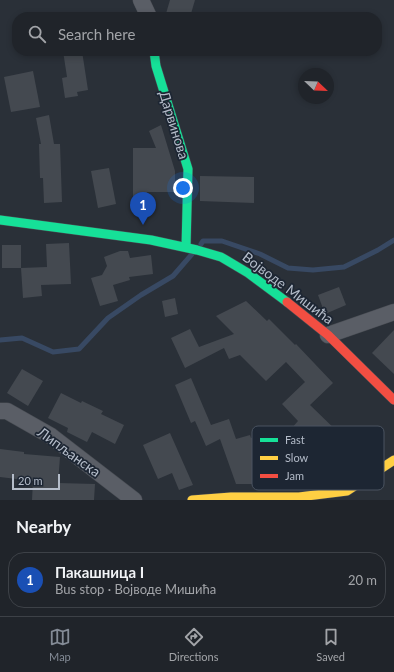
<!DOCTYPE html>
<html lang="en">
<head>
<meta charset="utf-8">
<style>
  body { margin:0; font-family:Lato,sans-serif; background:#2d3036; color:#f1f3f6 }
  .compass { position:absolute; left:298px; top:68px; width:36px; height:36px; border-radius:50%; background:#20242a; box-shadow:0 2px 6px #0003; rotate:113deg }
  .scale { position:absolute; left:12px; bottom:10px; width:48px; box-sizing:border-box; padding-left:4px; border:2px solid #b4bcc9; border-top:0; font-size:11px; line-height:14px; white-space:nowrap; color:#b4bcc9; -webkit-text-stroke:3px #1d2633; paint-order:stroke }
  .you { position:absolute; left:183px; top:188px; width:14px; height:14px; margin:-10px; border:3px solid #fff; border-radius:50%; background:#1a73e8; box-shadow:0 0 0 6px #1a73e833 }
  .badge { display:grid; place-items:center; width:26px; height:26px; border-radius:50%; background:#848b96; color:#fff; font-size:13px; font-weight:700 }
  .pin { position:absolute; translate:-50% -33px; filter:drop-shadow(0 1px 2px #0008) }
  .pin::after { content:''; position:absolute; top:21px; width:14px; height:12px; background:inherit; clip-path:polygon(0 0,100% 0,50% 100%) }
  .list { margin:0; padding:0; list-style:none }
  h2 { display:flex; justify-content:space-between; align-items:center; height:52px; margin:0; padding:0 16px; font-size:17px }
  h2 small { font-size:13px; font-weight:400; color:#a2a4a8 }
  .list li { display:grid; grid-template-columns:26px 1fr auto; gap:12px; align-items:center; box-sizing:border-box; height:56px; margin:0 8px 8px; padding:0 8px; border:1px solid #3d4147; border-radius:16px }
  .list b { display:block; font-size:15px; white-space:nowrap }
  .list p { margin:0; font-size:13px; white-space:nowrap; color:#a2a4a8 }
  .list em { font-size:13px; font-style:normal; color:#a2a4a8 }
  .icon { flex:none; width:22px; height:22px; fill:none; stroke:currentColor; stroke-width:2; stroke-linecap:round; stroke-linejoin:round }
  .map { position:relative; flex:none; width:394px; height:500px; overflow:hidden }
  .search { position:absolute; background:#20242a; box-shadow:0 2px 6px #0003; left:12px; right:12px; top:12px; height:44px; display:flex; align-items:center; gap:10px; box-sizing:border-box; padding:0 14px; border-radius:16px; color:#a2a4a8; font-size:15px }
  .sheet { height:116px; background:#20242a }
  nav { display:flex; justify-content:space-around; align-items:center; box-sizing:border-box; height:56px; border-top:1px solid #3d4147; background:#20242a; font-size:11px; color:#a2a4a8 }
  nav a { display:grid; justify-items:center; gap:2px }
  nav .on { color:#848b96 }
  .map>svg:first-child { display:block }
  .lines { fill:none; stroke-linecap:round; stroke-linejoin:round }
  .stream { stroke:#384963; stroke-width:5 }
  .building { fill:#444950 }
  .street-casing { stroke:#484c53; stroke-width:17 }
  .fast-casing { stroke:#484c53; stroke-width:10 }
  .slow-casing { stroke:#484c53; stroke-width:10 }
  .jam-casing { stroke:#484c53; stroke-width:10 }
  .street { stroke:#5a5e66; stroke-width:16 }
  .fast { stroke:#16e098; stroke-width:9 }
  .slow { stroke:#ffcf43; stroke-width:9 }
  .jam { stroke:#f24e42; stroke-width:9 }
  .labels { text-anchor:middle; stroke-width:3.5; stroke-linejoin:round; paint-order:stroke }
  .street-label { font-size:14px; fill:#b4bcc9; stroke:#1d2633 }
  .key { fill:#1d2633; stroke:#4a5360; stroke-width:1 }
  .key-label { font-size:11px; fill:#b4bcc9 }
</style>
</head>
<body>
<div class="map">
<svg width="394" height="500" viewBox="0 0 394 500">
  <rect width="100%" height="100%" fill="#2a3038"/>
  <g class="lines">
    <!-- stream -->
    <g class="stream">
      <path d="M201,244L203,241H222L260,254L288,268L313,270L344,267L378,250L394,240"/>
      <path d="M0,340L22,338L53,352L79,349L108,318L141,295L173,276L192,254"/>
    </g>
  </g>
  <!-- building -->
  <g class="building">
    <path d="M170,0H195L190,17H165Z"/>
    <path d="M63,51H82L88,90L77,92L78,96L65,98L62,78L67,77Z"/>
    <path d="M33,71L40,107L11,112L4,77Z"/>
    <path d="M49,115L54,144H60L62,202L44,203L43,178H40L39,144H41L36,118Z"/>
    <path d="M161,125L175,171V192H147V200H133V148H156L149,131Z"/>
    <path d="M109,168L116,204L98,208L91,171Z"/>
    <path d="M200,176L254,177V203L200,201Z"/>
    <path d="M69,243L71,284L41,285L42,296L23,298L21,268L47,267L46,244Z"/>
    <rect x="2" y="245" width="19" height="23"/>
    <path d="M120,251H128L130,258L151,255L153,274L129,277L130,280L113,285L118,301L100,306L91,278L102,275L107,266L104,257Z"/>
    <path d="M339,287L346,305L325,314L318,295Z"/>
    <path d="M175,298L178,314L165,317L162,301Z"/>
    <path d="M246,301L267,321L269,319L295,345L296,344L333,383L310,405L342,436L352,428L370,451L345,471L313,429L314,451L291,429L298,421L282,404L305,382L286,362L266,381L240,355L229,359L224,348L185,368L171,338L190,329L199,347L234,334L216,316Z"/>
    <path d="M394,330V374L372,353Z"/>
    <path d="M22,369L43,381L28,406L7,393Z"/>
    <path d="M191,378L211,425L229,419L236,439L250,435L251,438L267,432L276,458L314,456L315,482L298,484H267L266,479L252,484H236L220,439L206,446L195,421L191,423L175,385Z"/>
    <path d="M61,393L81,403L82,401L103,411L101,414L124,425L115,444L92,432L87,442L67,432L68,428L48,418Z"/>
    <path d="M170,433L193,485L179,490L172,473L158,479L143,445Z"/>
    <path d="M0,449L24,452V454L60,457L58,483L95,484L94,500H32L33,481L0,477Z"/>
  </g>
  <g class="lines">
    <!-- street casing -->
    <g class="street-casing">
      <g id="street">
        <path d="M141,0L149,17"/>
        <path d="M328,335L394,312"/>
        <path d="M0,411H7L51,436L134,500"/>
      </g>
    </g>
    <!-- fast casing -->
    <g class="fast-casing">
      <g id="fast">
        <path d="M154,51L156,66L188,169L186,247"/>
        <path d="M0,220L151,240L197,250L221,257L248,273L287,302"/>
      </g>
    </g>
    <!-- slow casing -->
    <g class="slow-casing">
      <path id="slow" d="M192,500L231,497H299L347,491L394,460"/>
    </g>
    <!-- jam casing -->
    <g class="jam-casing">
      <path id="jam" d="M287,302L328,335L394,400"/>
    </g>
    <!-- street -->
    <use href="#street" class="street"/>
    <!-- fast -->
    <use href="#fast" class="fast"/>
    <!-- slow -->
    <use href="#slow" class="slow"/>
    <!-- jam -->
    <use href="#jam" class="jam"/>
  </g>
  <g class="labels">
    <!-- street labels -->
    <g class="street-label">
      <text transform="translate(174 125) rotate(73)" y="5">Дарвинова</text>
      <text transform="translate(288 288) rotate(37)" y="5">Војводе Мишића</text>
      <text transform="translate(69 452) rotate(36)" y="5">Липљанска</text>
    </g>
  </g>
  <!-- legend -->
  <rect x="252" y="426" width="132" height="64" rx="6" class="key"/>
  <rect x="260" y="438" width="18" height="4" fill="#16e098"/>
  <rect x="260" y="456" width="18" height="4" fill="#ffcf43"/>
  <rect x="260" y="474" width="18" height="4" fill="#f24e42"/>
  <g class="key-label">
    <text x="285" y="444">Fast</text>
    <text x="285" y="462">Slow</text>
    <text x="285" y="480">Jam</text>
  </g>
</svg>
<svg class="compass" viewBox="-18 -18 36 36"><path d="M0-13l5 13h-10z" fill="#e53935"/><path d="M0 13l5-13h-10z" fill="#a2a4a8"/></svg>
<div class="scale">20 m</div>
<div class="you"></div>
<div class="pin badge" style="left:143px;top:225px;background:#1a4fb4">1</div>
<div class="search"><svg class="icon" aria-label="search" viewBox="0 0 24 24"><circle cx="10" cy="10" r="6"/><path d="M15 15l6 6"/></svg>Search here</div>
</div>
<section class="sheet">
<h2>Nearby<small></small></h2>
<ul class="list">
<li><span class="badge" style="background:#1a4fb4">1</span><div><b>Пакашница I</b><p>Bus stop · Војводе Мишића</p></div><em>20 m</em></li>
</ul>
</section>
<nav>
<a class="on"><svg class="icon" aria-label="map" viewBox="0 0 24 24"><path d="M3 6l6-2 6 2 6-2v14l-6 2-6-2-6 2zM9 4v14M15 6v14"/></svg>Map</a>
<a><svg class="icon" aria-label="directions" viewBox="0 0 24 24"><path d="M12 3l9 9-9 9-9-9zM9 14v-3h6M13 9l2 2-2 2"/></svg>Directions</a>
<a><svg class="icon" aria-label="saved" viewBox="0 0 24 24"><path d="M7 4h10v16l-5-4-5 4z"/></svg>Saved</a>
</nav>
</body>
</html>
